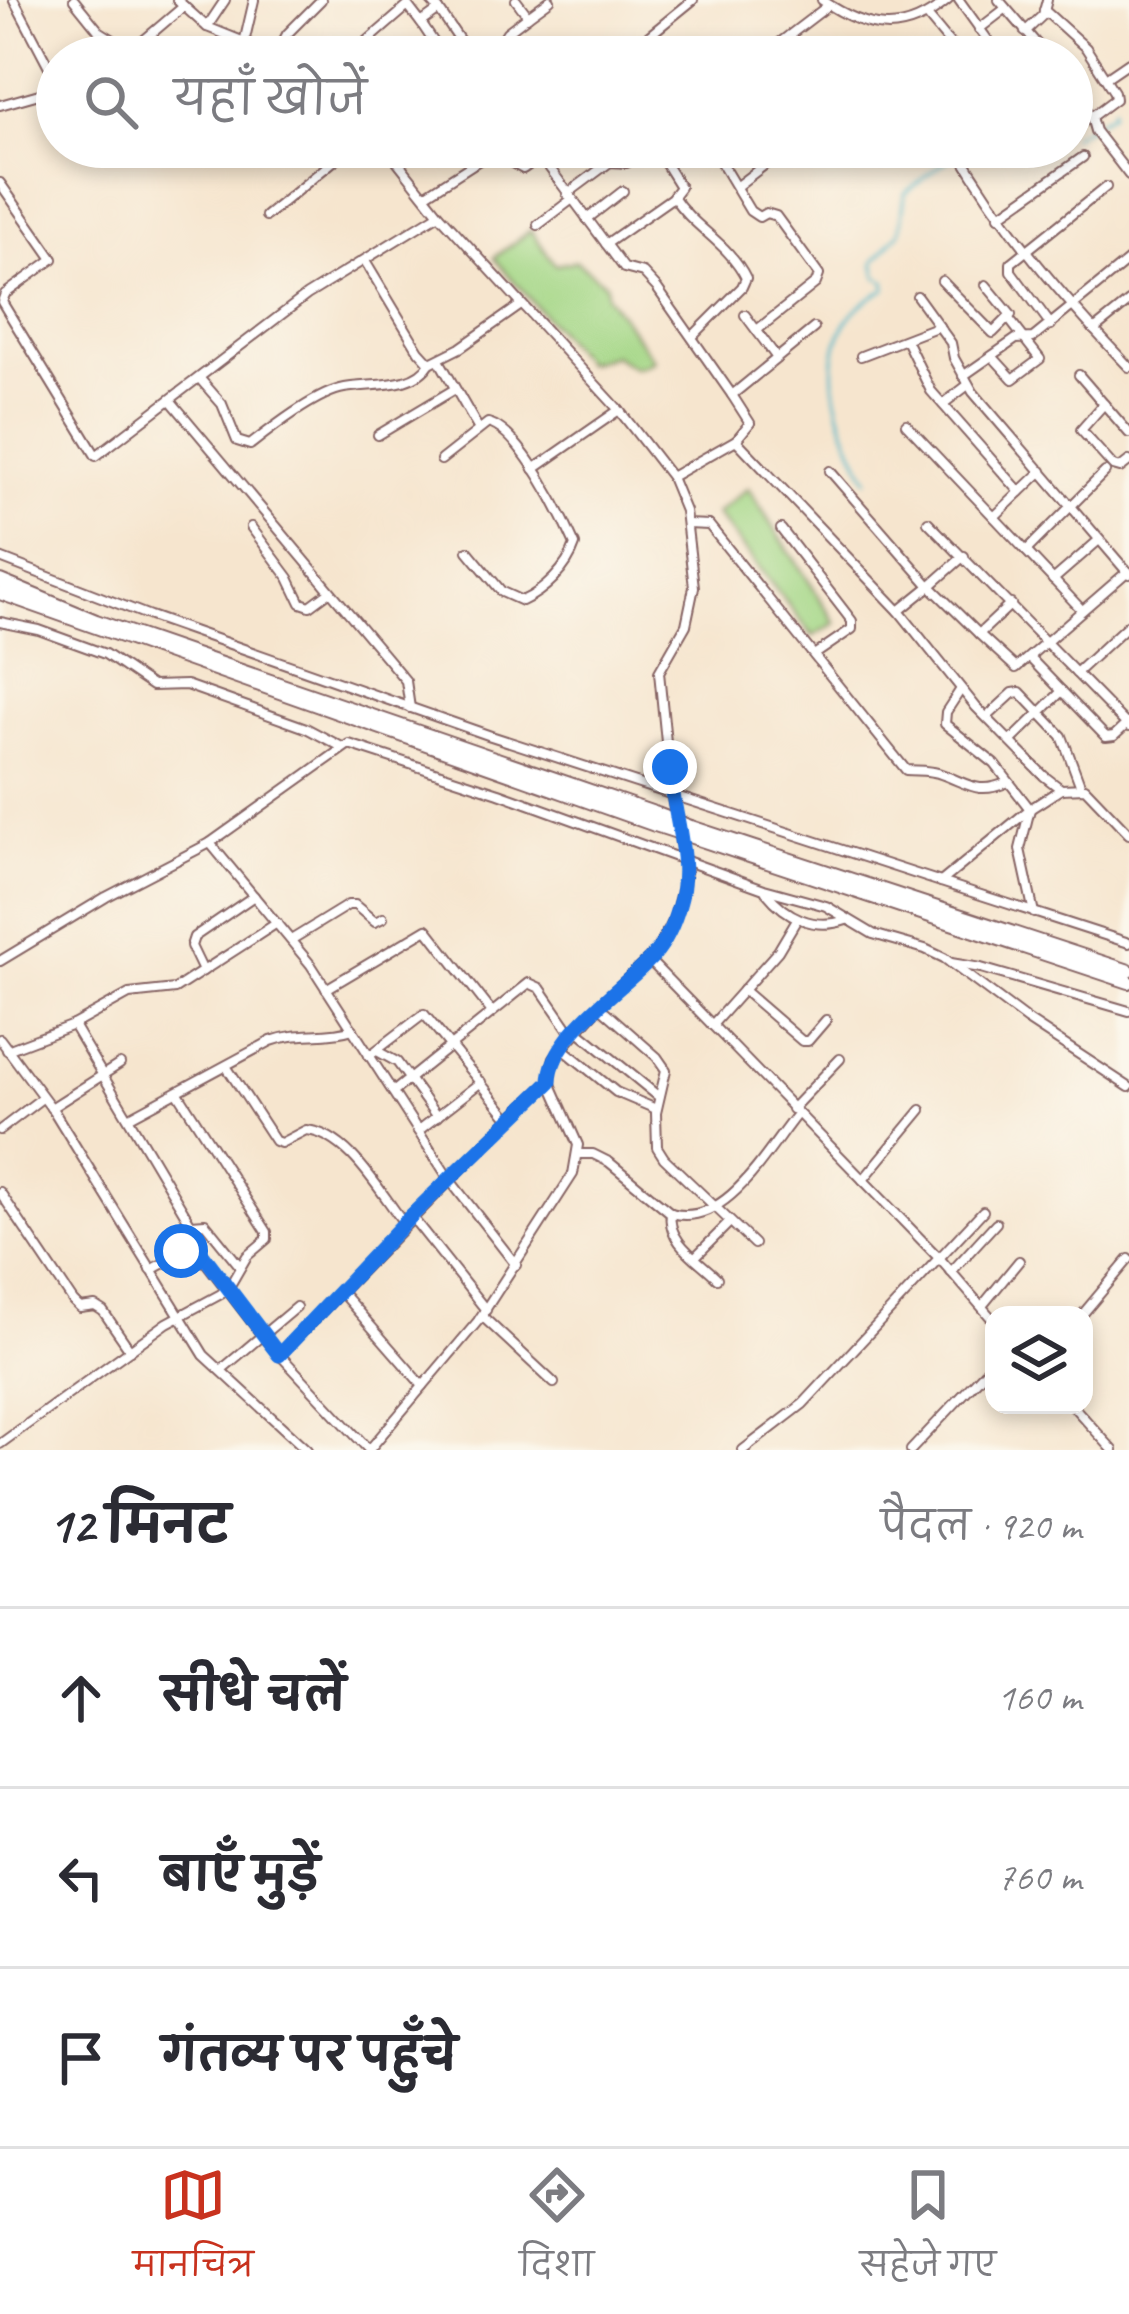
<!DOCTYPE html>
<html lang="hi">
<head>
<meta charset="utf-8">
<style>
  body { margin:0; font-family:Caveat,"Playpen Sans Deva",sans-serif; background:#f2f2f3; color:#2b2b33 }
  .controls { position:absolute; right:36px; bottom:36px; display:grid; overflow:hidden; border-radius:24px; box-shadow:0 6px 18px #0003 }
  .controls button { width:108px; height:108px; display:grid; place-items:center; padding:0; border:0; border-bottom:3px solid #e1e1e2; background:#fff; color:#2b2b33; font:60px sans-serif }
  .stop { position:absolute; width:36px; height:36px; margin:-27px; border:9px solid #1a73e8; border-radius:50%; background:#fff }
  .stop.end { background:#1a73e8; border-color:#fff; box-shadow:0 3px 12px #0008 }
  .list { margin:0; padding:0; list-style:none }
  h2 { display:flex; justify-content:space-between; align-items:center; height:156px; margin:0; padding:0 48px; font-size:51px }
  h2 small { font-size:39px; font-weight:400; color:#7c7c81 }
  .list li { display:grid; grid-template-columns:78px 1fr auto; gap:36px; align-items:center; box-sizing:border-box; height:180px; padding:0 48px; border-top:3px solid #e1e1e2 }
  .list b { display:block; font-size:45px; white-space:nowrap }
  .list em { font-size:39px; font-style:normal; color:#7c7c81 }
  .icon { flex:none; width:66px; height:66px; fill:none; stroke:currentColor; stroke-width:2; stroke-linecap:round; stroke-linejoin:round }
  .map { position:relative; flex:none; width:1129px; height:1450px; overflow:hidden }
  .search { position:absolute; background:#fff; box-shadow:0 6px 18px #0003; left:36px; right:36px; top:36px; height:132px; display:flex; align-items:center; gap:30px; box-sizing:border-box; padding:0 42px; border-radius:66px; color:#7c7c81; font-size:45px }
  .sheet { height:696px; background:#fff }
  nav { display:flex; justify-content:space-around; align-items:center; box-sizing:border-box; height:168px; border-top:3px solid #e1e1e2; background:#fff; font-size:33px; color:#7c7c81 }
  nav a { display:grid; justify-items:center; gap:6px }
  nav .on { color:#c8321e }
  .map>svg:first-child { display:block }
  .green { fill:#a5d787; stroke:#787b59; stroke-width:3 }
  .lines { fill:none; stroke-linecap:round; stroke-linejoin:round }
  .stream { stroke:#4db8ca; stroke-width:3 }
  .minor-casing { stroke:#866464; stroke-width:12 }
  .highway-casing { stroke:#866464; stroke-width:16 }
  .minor { stroke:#fff; stroke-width:8 }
  .highway { stroke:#fff; stroke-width:12 }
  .highway-bridge-casing { stroke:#866464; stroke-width:16; stroke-linecap:butt }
  .highway-bridge { stroke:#fff; stroke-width:12 }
  .route { stroke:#1a73e8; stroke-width:15 }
</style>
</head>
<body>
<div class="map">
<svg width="1129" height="1450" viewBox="0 0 1129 1450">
  <rect width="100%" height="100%" fill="#fbf7ec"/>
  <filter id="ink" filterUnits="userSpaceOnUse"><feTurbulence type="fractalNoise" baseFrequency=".00833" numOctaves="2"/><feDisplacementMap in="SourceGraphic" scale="24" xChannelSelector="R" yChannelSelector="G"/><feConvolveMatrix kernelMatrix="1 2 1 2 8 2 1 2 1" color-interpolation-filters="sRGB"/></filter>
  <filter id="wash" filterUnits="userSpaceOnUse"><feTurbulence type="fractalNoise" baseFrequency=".004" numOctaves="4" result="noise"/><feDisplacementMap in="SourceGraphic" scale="48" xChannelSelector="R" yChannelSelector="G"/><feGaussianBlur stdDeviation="2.7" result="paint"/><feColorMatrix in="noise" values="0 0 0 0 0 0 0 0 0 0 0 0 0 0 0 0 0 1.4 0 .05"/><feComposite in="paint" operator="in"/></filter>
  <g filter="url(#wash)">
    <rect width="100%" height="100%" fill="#f6e5ce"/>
    <!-- green -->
    <g class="green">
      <path d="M531,230L555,265L576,261L606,284V295L654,360C635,372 631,367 614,355L585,363L494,258Z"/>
      <path d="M748,488L836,623L813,636L716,514Z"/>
    </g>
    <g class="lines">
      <!-- stream -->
      <g class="stream">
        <path d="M1072,136L1111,113L1113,107"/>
        <path d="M963,149L966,147"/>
        <path d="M868,479C833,416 805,328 886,289L885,281L877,277L874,262L900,232L905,193L954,155"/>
      </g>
    </g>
  </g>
  <g filter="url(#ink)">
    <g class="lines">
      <!-- minor casing -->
      <g class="minor-casing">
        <g id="minor">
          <path d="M14,0L57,82"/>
          <path d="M74,0L99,31L131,51"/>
          <path d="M177,0L207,27L282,57"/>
          <path d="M516,0L528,16L550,0"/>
          <path d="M822,0C869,32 904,37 948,0"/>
          <path d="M959,0L1000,57"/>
          <path d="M999,0L1048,57"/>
          <path d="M439,10L471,57"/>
          <path d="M1044,10L1086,48L1114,92L1115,99L1091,117"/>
          <path d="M928,17L961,57"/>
          <path d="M421,23L437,47"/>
          <path d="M207,27L225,0"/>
          <path d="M979,29L1005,9"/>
          <path d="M1025,32L1043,15L1047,0"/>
          <path d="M790,35L803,57"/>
          <path d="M244,43L254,0"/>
          <path d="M636,46L643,57"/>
          <path d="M276,55L287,34L321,0"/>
          <path d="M124,57L184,6"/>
          <path d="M349,57L408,6L421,23L439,10L430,0"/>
          <path d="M491,57L507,32L528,16"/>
          <path d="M623,57L693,0"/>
          <path d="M761,57L829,5"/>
          <path d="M1107,77L1129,62"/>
          <path d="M1072,90L1091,117L1095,131L1129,175"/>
          <path d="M0,105L57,89"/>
          <path d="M534,147L624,268L643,273L657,288L732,395"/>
          <path d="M655,147L680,187L673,196C693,228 729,243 746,278L742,287L692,337"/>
          <path d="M956,147C1003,228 1064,299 1129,367"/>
          <path d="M714,151L750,211L759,217L766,213L776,216L819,275L816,283L757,330"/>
          <path d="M544,161L565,147"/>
          <path d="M0,183L53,259L5,294L2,302L96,456L307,295L439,214"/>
          <path d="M737,186L788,147"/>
          <path d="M567,194L610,162L627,163L649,147"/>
          <path d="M425,195L492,152L523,169L541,157"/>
          <path d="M266,216L351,147"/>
          <path d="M999,216L1083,157"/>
          <path d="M587,219L623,191"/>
          <path d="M538,225L571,200"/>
          <path d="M606,244L673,197"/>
          <path d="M365,261L419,351L430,363L460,348L521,305"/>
          <path d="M942,281L993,333L1011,315L986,285"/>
          <path d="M917,296L951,343L954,358L973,392L1129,574"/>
          <path d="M745,315L777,358"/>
          <path d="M1051,325L1011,271V263L1106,187"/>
          <path d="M1094,330L1129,302"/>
          <path d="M906,340L931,391L1020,492"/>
          <path d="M861,356L939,326"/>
          <path d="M992,356L1013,379L1040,359L1009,319"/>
          <path d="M439,360L478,428"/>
          <path d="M1079,375L1129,433"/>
          <path d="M963,376L1016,339L1033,338L1129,260"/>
          <path d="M200,379L222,404L237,441L250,445C272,428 313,396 340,389C368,382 413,391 430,363"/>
          <path d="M171,401L406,681L410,708"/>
          <path d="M943,404L968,385"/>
          <path d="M1104,404L1081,430L1113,466L1120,468L1129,461"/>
          <path d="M906,424L994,517"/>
          <path d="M378,435L455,389"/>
          <path d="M736,440L750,423L732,395L814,328"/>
          <path d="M441,460L488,423C520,430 562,515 575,545C567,569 544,591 522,601L502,592L468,551"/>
          <path d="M534,469L619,410"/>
          <path d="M830,471L930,586L964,556"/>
          <path d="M1042,471L994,517L1081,609"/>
          <path d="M671,477L736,440L899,611L930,586L979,634L1011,604"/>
          <path d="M928,522L1129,727"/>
          <path d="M687,524L709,525L906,770C917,771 928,770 938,773C968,783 977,796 1008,782"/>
          <path d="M251,527L289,578L301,603L310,606L329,592"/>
          <path d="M781,529L852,621V629L814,655"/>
          <path d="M1026,551L1105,472"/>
          <path d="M0,558L150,616L491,736L1129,943"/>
          <path d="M1053,580L1099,540"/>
          <path d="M899,611L976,707L1044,776L1061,789L1085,788L1129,834"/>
          <path d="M0,622L39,630L105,654L152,686L186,685L306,728L342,747"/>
          <path d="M979,634L1016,668L1128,571"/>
          <path d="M1029,657L1106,737L1114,736L1128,723"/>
          <path d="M1076,673L1129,624"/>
          <path d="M961,689L946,712L945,724L995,764L1030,809L1020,849L1034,913"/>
          <path d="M987,717L1013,693L1020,692L1062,736L1081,787"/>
          <path d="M1011,741L1062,691"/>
          <path d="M941,882L1030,809L1061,789"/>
          <path d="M766,892C786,917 814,931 846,920"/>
          <path d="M291,940L348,905H355L375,922L383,918"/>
          <path d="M649,960L940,1259L994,1321"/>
          <path d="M0,961L106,897L210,843"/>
          <path d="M951,963L981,968L1129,1011"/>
          <path d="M203,971L191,946L194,937L254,896"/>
          <path d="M326,989L427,929L491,1011"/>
          <path d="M743,990L802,1041H808L826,1020"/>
          <path d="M599,1006L657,1057L666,1070L656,1113L657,1147L664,1158L754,1244"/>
          <path d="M73,1025L191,1224L205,1223L239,1265"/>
          <path d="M712,1025L778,951L797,919"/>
          <path d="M577,1030L659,1097"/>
          <path d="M0,1039L55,1113L204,1355L307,1450"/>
          <path d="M562,1048L616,1092L656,1109"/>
          <path d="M7,1050L73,1025L129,994L175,989L277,923"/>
          <path d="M377,1051L397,1062L437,1117"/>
          <path d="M369,1056L424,1014L510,1119L550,1082"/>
          <path d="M226,1066L275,1141L281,1143L306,1130C349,1134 379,1191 404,1223"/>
          <path d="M393,1092L529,983L540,988L573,1036"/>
          <path d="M51,1108L120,1064"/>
          <path d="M792,1109L840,1059"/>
          <path d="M130,1117L271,1041C298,1031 325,1038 353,1029"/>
          <path d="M0,1130L42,1098"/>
          <path d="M418,1131L481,1082"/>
          <path d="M579,1154H593L609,1162L671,1213C726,1229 768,1149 797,1114"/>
          <path d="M863,1180L921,1110"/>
          <path d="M0,1192L73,1301L80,1308L95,1306L103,1311L130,1350"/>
          <path d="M671,1213C666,1241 699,1260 717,1278"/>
          <path d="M411,1216L486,1310"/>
          <path d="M695,1257L730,1222"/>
          <path d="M516,1265L449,1179L311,965L210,843L349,744L499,793L764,889L826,906L873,934L925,949L944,958L1027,1020L1129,1087"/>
          <path d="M151,1270L194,1247L266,1340L369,1450"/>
          <path d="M951,1272L996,1223"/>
          <path d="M341,1292L423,1386"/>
          <path d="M982,1306L1019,1261"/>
          <path d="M1082,1315L1129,1259"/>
          <path d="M482,1316L554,1383"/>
          <path d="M279,1355L510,1119"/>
          <path d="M221,1370L296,1307"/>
          <path d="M1072,1405L1113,1450"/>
          <path d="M0,1444L167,1323L221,1294L232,1282L247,1256L267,1239V1232L178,1093"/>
          <path d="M369,1450L478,1321L573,1174L578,1145L550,1082L554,1058L606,999L657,951L675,916L686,873L671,792L659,672L686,625L694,587L685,511L671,477L619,410L439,214L386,147"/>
          <path d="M743,1450L803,1404L983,1211"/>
          <path d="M911,1450L994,1362"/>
        </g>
      </g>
      <!-- highway casing -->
      <g class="highway-casing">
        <g id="highway">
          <path d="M0,581L96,621L657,814"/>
          <path d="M0,593L655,825"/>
          <path d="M691,827L1129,971"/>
          <path d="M689,836L1129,982"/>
        </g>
      </g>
      <!-- minor -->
      <use href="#minor" class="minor"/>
      <!-- highway -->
      <use href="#highway" class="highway"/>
      <!-- highway-bridge casing -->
      <g class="highway-bridge-casing">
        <g id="highway-bridge">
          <path d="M657,814L691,827"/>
          <path d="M655,825L689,836"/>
        </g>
      </g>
      <!-- highway-bridge -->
      <use href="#highway-bridge" class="highway-bridge"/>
    </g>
  </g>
  <g class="lines" filter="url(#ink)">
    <!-- route -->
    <path class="route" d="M181,1251L190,1246L201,1252L279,1355L411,1216L550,1082C550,1034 624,989 654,955C666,941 674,923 679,905C693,860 672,814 670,767"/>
  </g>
</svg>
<div class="controls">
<button><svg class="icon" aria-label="layers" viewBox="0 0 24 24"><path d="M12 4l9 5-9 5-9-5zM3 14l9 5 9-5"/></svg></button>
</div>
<div class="stop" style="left:181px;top:1251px"></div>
<div class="stop end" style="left:670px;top:767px"></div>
<div class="search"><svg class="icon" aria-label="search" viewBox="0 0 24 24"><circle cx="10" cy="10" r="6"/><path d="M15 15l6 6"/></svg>यहाँ खोजें</div>
</div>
<section class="sheet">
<h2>12 मिनट<small>पैदल · 920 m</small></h2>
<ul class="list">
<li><svg class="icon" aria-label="ahead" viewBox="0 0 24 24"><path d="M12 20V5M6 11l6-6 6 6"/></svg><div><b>सीधे चलें</b></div><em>160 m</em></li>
<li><svg class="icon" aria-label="left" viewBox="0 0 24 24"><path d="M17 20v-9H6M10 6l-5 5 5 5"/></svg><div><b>बाएँ मुड़ें</b></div><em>760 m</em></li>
<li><svg class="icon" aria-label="arrive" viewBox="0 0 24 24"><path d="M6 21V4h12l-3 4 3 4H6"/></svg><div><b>गंतव्य पर पहुँचे</b></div></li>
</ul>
</section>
<nav>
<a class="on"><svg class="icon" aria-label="map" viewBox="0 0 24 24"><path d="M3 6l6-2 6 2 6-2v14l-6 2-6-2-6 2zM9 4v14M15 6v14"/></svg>मानचित्र</a>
<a><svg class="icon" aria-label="directions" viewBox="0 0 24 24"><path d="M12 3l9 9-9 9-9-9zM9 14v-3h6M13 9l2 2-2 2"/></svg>दिशा</a>
<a><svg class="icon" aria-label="saved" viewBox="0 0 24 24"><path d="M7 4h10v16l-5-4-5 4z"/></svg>सहेजे गए</a>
</nav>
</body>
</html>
